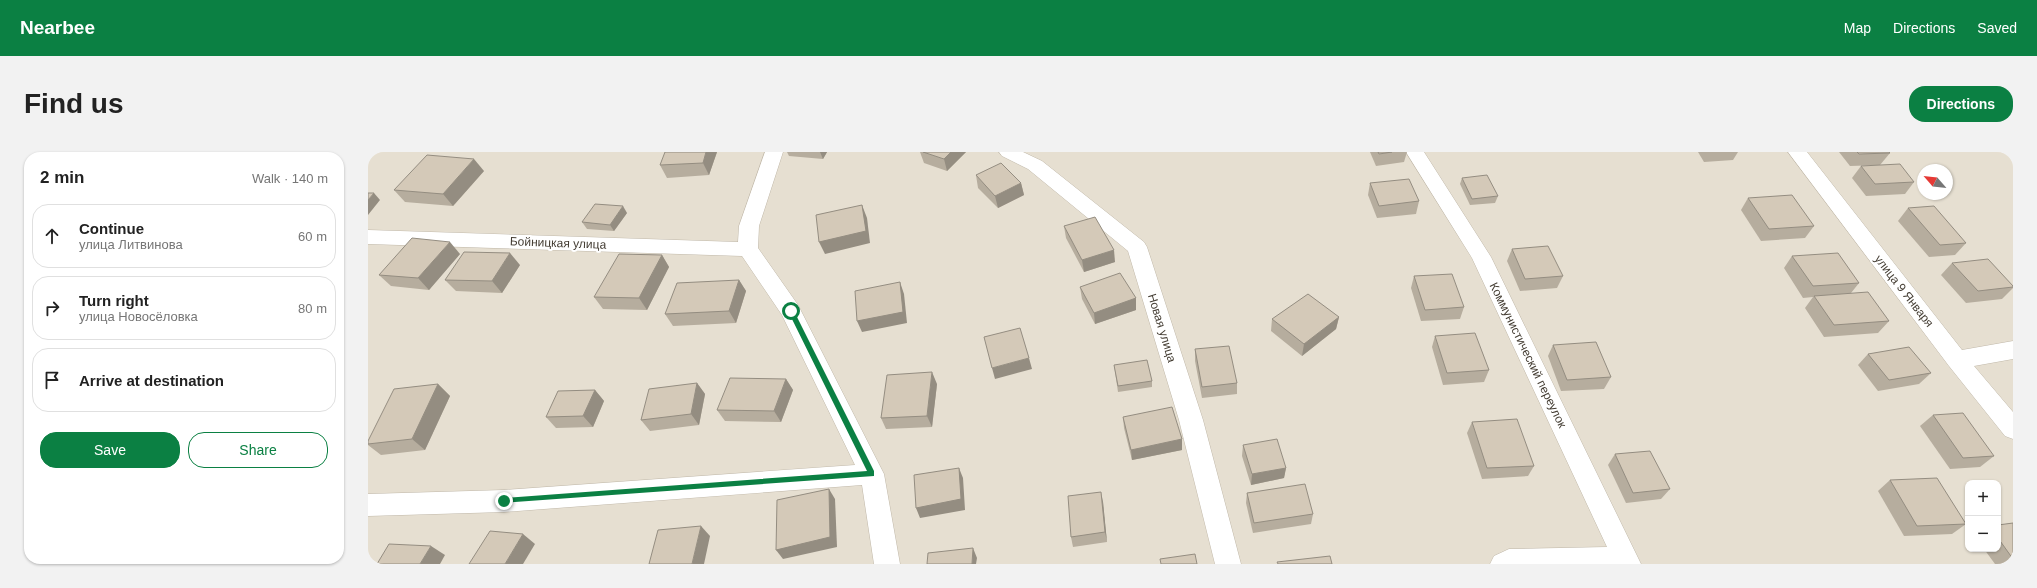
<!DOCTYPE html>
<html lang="en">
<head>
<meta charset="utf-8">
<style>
  body { margin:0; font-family:Arial,sans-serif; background:#f2f2f2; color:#222 }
  .controls { position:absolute; right:12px; bottom:12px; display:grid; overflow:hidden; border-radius:8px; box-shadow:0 1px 3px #0004 }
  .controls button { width:36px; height:36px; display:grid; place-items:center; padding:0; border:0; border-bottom:1px solid #e0e0e0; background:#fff; color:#222; font:20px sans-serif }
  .compass { position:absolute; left:1549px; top:12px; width:36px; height:36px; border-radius:50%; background:#fff; box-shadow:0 1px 3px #0004; rotate:298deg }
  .stop { position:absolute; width:12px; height:12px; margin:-9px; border:3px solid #0b8043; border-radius:50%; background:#fff }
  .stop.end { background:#0b8043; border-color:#fff; box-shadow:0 1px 4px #0008 }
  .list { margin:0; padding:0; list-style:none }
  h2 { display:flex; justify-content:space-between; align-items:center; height:52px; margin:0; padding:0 16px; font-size:17px }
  h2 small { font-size:13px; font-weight:400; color:#767676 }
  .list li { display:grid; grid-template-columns:26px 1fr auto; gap:12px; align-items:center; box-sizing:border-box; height:64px; margin:0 8px 8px; padding:0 8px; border:1px solid #e0e0e0; border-radius:16px }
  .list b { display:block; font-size:15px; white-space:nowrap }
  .list p { margin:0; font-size:13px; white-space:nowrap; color:#767676 }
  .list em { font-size:13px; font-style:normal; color:#767676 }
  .actions { display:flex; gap:8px; padding:12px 16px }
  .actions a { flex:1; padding:9px 0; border:1px solid #0b8043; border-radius:16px; text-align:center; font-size:14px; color:#0b8043 }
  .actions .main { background:#0b8043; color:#fff }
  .icon { flex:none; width:22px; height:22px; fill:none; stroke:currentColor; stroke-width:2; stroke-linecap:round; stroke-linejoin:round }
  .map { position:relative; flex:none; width:1645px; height:412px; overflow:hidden; border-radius:16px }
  header { display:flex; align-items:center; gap:24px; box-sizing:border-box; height:56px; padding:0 20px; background:#0b8043; color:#fff }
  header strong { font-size:19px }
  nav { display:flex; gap:22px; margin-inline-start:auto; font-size:14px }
  .intro { display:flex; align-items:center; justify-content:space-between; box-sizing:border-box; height:96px; padding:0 24px }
  h1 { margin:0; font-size:28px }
  .button { padding:10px 18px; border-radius:16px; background:#0b8043; color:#fff; font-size:14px; font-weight:700 }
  main { display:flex; gap:24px; padding:0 24px }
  aside { flex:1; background:#fff; border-radius:16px; box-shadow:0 1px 3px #0004 }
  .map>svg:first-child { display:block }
  .residential { fill:#e6dfd1; fill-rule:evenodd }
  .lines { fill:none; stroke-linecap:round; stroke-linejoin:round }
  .street-casing { stroke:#c0b8a9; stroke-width:1 }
  .street { fill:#fff; fill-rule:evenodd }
  .wall { fill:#b6ad9e }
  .shaded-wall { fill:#948d81 }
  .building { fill:#d4c9b8; stroke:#948d81 }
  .route { fill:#0b8043 }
  .labels { text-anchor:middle; stroke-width:4; stroke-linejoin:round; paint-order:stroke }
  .street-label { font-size:12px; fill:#443d33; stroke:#fff }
</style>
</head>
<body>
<header>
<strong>Nearbee</strong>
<nav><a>Map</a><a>Directions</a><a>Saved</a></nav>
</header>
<div class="intro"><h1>Find us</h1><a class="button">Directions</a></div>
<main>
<aside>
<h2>2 min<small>Walk · 140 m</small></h2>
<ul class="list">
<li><svg class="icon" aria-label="ahead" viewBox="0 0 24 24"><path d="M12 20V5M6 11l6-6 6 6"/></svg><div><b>Continue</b><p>улица Литвинова</p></div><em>60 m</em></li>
<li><svg class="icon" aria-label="right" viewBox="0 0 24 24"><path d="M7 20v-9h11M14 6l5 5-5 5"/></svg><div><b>Turn right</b><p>улица Новосёловка</p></div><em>80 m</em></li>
<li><svg class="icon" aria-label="arrive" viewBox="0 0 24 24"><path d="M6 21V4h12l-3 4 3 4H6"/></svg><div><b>Arrive at destination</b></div></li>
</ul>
<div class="actions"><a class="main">Save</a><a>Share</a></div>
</aside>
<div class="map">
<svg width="1645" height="412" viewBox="0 0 1645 412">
  <rect width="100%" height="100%" fill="#f2ede3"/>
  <!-- residential -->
  <path class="residential" d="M0,0H1645V412H0ZM1555,18H1579V42H1555ZM1600,331H1630V397H1600Z"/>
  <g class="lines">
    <!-- street casing -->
    <g class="street-casing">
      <g id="street">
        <path d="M397,0H415L391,74L390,96L430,153L516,322L532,412H506L494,333L136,360L0,364V342L136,338L487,313L414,163L374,104L0,92V78L370,90L371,74Z"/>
        <path d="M631,0H655L674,9L776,90L779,95L835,268L873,412H847L811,268L760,99L660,17L634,4Z"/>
        <path d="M1038,0H1056L1123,105L1273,412H1122L1126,404L1141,397L1239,395L1104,106Z"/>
        <path d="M1420,0H1439L1594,198L1645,189V207L1606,214L1645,260V287L1637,284L1581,214Z"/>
      </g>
    </g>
    <!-- street -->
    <use href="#street" class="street"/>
  </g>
  <!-- wall -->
  <g class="wall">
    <path d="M349,0L341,23L299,26L292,13Z"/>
    <path d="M419,0H459L455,7L421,4Z"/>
    <path d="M552,0H598L579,19L556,11Z"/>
    <path d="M1002,0H1039L1036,10L1008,14Z"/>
    <path d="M1330,0H1370L1365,8L1336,10Z"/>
    <path d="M1471,0H1521L1522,1L1512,13L1482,14Z"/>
    <path d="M1493,14L1546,30L1537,42L1498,44L1484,26Z"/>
    <path d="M116,19L85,54L37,50L26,38Z"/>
    <path d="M608,23L653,31L656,43L630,56L610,36Z"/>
    <path d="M1094,26L1130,44L1127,51L1102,53L1092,32Z"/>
    <path d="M1002,31L1051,49L1048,62L1009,66L1000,43Z"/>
    <path d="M1380,46L1446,74L1437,86L1393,89L1373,58Z"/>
    <path d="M1540,56L1598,91L1587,103L1561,105L1530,69Z"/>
    <path d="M259,61L246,79L219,77L214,70Z"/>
    <path d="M696,74L747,110L716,120L698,86Z"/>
    <path d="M1144,97L1195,124L1189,136L1152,139L1139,109Z"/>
    <path d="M92,102L61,138L23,134L11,123Z"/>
    <path d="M294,103L301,115L279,158L235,157L226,145Z"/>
    <path d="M1424,104L1491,131L1483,141L1521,169L1510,181L1456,185L1437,156L1445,145L1435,146L1416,116Z"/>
    <path d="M1584,111L1645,134V136L1634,147L1598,151L1573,123Z"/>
    <path d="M152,113L134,141L88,139L77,128Z"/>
    <path d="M1046,124L1096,155L1092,167L1053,169L1043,136Z"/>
    <path d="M371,128L378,139L368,171L305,174L297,162Z"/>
    <path d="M712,135L768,146V158L727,172L714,147Z"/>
    <path d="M971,165L968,177L934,204L903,179L904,167Z"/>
    <path d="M1067,184L1121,218L1116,230L1075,233L1064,195Z"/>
    <path d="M1185,193L1243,225L1236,237L1193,239L1180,204Z"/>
    <path d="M827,197L869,231V242L834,246L827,209Z"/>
    <path d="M1500,202L1563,221L1551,232L1510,239L1490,213Z"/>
    <path d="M746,213L784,229V235L750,240Z"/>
    <path d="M418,227L425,238L413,270L357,269L349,258Z"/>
    <path d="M329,231L337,242L331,273L282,279L273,268Z"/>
    <path d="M70,232L82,244L57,298L13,303L0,293V289Z"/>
    <path d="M569,232L564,275L518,277L513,266Z"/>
    <path d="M227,238L236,249L225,275L188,276L178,265Z"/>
    <path d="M1565,263L1626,304L1612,315L1582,317L1552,274Z"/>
    <path d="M755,265L814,287V298L764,308L756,276Z"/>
    <path d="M1104,270L1166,314L1160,324L1114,327L1099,281Z"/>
    <path d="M875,293L918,316L916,326L883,333L874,304Z"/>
    <path d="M1247,302L1302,337L1293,347L1258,351L1240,313Z"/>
    <path d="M1522,328L1598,372L1584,382L1536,384L1510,339Z"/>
    <path d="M879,341L945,362L943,372L885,381L878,351Z"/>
    <path d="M735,350L739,390L705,395L703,385Z"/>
    <path d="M1645,371V412H1627L1616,397H1630V373Z"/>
  </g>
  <!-- shaded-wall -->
  <g class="shaded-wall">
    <path d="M338,0H349L341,23L335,11Z"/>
    <path d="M452,0H459L455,7Z"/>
    <path d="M583,0H598L579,19L576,7Z"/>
    <path d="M106,7L116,19L85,54L75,42Z"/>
    <path d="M653,31L656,43L630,56L627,44Z"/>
    <path d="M6,41L12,48L0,63V48Z"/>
    <path d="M494,53L499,66L502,91L457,102L451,90Z"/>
    <path d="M255,54L259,61L246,79L242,73Z"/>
    <path d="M82,90L92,102L61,138L50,126Z"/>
    <path d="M746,98L747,110L716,120L714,108Z"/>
    <path d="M142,101L152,113L134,141L124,129Z"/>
    <path d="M294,103L301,115L279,158L271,146Z"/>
    <path d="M371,128L378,139L368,171L361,159Z"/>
    <path d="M532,130L536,142L539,171L494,180L489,169Z"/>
    <path d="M768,146V158L727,172L726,161Z"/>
    <path d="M971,165L968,177L934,204L936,192Z"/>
    <path d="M661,206L664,217L627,227L624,216Z"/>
    <path d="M564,220L569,232L564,275L559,264Z"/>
    <path d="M418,227L425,238L413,270L406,259Z"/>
    <path d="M329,231L337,242L331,273L323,262Z"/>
    <path d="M70,232L82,244L57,298L44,287Z"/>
    <path d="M227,238L236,249L225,275L215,264Z"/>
    <path d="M814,287V298L764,308L763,298Z"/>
    <path d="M591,316L595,326L597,358L552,366L548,356Z"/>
    <path d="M918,316L916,326L883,333L884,322Z"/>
    <path d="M461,337L467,347L469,395L415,407L408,398Z"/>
    <path d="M733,340L735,350L739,390L737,380Z"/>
    <path d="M333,374L342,384L336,412H324Z"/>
    <path d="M155,382L167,392L155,412H137Z"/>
    <path d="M63,394L77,403L72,412H52Z"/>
    <path d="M605,396L609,406L608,412H604Z"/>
  </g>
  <!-- building -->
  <g class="building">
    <path d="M297,0H338L335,11L292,13Z"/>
    <path d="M555,0H583L576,7Z"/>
    <path d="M1010,0H1024L1011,2Z"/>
    <path d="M1489,0H1521L1522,1L1491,2Z"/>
    <path d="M59,3L106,7L75,42L26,38Z"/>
    <path d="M633,11L653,31L627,44L608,23Z"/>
    <path d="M1532,12L1546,30L1507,32L1493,14Z"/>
    <path d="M1119,23L1130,44L1104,47L1094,26Z"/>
    <path d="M1041,27L1051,49L1011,54L1002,31Z"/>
    <path d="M0,41H6L0,48Z"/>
    <path d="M1424,43L1446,74L1401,77L1380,46Z"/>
    <path d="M227,52L255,54L242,73L214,70Z"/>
    <path d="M494,53L498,79L451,90L448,63Z"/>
    <path d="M1566,54L1598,91L1572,93L1540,56Z"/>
    <path d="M727,65L746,98L714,108L696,74Z"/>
    <path d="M44,86L82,90L50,126L11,123Z"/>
    <path d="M1180,94L1195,124L1157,127L1144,97Z"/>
    <path d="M96,100L142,101L124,129L77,128Z"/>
    <path d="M1470,101L1491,131L1445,134L1424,104Z"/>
    <path d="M251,102L294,103L271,146L226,145Z"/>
    <path d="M1620,107L1645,134V135L1610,139L1584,111Z"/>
    <path d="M752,121L768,146L726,161L712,135Z"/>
    <path d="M1084,122L1096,155L1057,158L1046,124Z"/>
    <path d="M371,128L361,159L297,162L309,131Z"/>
    <path d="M532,130L535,160L489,169L487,139Z"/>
    <path d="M1500,140L1521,169L1466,173L1446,144Z"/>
    <path d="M940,142L971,165L936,192L904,167Z"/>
    <path d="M652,176L661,206L624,216L616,185Z"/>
    <path d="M1107,181L1121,218L1079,221L1067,184Z"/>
    <path d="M1228,190L1243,225L1199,228L1185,193Z"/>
    <path d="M861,194L869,231L834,235L827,197Z"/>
    <path d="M1541,195L1563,221L1521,228L1500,202Z"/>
    <path d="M779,208L784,229L750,234L746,213Z"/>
    <path d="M564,220L559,264L513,266L519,223Z"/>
    <path d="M362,226L418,227L406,259L349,258Z"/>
    <path d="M329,231L323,262L273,268L281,237Z"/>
    <path d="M70,232L44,287L0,292V289L26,237Z"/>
    <path d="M227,238L215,264L178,265L190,239Z"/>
    <path d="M804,255L814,287L763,298L755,265Z"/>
    <path d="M1595,261L1626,304L1595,306L1565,263Z"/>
    <path d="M1149,267L1166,314L1119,316L1104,270Z"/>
    <path d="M909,287L918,316L884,322L875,293Z"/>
    <path d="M1282,299L1302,337L1265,341L1247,302Z"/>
    <path d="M591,316L593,347L548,356L546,323Z"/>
    <path d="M1569,326L1598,372L1549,374L1522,328Z"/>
    <path d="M937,332L945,362L886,371L879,341Z"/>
    <path d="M461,337L462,385L408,398L409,348Z"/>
    <path d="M733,340L737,380L703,385L700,344Z"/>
    <path d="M1645,371V407L1630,386V373Z"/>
    <path d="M333,374L324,412H281L290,378Z"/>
    <path d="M122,379L155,382L137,412H101Z"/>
    <path d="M21,392L63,394L52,412H9Z"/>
    <path d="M605,396L604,412H559L560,401Z"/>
    <path d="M827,402L829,412H793L792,407Z"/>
    <path d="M962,404L964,412H910L909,410Z"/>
  </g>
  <!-- route -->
  <path class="route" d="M423,157L426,159L506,319V324L133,351V347L136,346L499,319L420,159Z"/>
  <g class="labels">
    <!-- street labels -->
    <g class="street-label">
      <text transform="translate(190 91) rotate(2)" y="4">Бойницкая улица</text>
      <text transform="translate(1536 139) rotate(52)" y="4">улица 9 Января</text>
      <text transform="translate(794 176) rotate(73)" y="4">Новая улица</text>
      <text transform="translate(1160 203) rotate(64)" y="4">Коммунистический переулок</text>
    </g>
  </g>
</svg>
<div class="controls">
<button>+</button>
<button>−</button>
</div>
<svg class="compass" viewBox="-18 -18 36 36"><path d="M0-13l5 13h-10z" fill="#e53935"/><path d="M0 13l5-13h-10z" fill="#767676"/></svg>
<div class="stop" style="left:423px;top:159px"></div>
<div class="stop end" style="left:136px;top:349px"></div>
</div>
</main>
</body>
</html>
